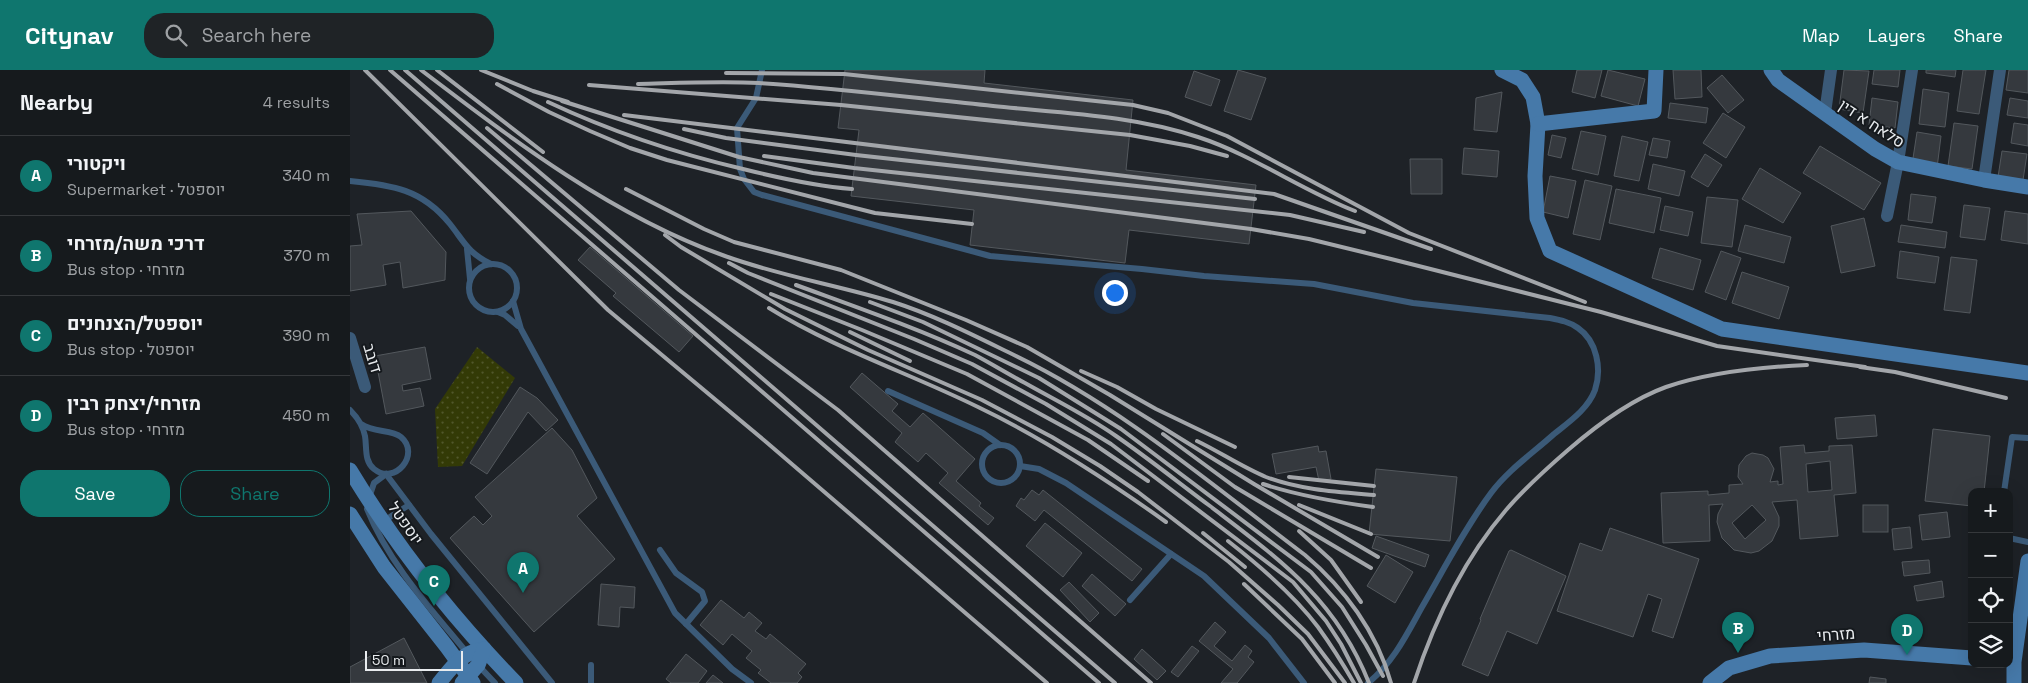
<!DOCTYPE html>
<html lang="en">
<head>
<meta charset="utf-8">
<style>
  body { margin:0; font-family:"Space Grotesk",Heebo,sans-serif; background:#1f2326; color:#f1f3f6 }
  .controls { position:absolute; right:15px; bottom:15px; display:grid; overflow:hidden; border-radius:10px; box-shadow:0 5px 20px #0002 }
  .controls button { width:45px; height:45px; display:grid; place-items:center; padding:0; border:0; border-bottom:1px solid #35383b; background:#161a1d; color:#f1f3f6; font:25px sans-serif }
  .scale { position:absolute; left:15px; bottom:12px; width:98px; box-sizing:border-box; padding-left:5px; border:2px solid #e9ecef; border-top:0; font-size:14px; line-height:18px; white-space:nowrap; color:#e9ecef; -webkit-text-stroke:4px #15191d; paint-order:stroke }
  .you { position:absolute; left:764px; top:222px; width:18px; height:18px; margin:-12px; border:4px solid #fff; border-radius:50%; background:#1a73e8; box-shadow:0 0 0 8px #1a73e833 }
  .badge { display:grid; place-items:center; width:32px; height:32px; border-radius:50%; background:#0f766e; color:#fff; font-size:16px; font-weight:700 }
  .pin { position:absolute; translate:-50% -41px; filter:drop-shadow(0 1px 2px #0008) }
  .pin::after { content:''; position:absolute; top:26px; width:18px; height:15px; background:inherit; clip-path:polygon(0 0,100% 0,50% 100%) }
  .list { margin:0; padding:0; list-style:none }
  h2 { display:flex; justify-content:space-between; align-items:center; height:65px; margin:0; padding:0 20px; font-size:21px }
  h2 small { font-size:16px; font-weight:400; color:#9ea1a4 }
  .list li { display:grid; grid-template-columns:32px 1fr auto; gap:15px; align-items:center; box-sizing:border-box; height:80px; padding:0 20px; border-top:1px solid #35383b }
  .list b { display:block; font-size:19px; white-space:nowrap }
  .list p { margin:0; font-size:16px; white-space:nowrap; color:#9ea1a4 }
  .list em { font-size:16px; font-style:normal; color:#9ea1a4 }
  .actions { display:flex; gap:10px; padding:15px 20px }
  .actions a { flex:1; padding:11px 0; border:1px solid #0f766e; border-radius:20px; text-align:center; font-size:18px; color:#0f766e }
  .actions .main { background:#0f766e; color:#fff }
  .icon { flex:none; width:28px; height:28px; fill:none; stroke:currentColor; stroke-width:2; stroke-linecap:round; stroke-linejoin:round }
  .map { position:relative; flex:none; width:1678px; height:613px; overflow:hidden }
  header { display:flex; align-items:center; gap:30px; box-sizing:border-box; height:70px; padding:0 25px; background:#0f766e; color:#fff }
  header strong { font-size:24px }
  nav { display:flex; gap:28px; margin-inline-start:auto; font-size:18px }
  .search { width:350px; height:45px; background:#1f2326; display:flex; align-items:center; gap:12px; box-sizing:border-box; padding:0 18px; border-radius:20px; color:#9ea1a4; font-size:19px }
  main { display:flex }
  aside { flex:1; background:#161a1d }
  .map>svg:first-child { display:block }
  .grass { fill:url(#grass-dots) }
  .building { fill:#35393e; stroke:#53585d; fill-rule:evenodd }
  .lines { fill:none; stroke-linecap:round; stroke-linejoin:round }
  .lane { stroke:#3b5a78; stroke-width:6 }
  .street { stroke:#3b5a78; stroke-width:12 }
  .secondary { stroke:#4679a9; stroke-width:15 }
  .rail { stroke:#a3a6aa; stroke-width:4 }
  .labels { text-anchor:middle; stroke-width:4; stroke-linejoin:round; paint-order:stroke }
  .street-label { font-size:16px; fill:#e9ecef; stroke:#15191d }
</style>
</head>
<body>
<header>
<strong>Citynav</strong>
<div class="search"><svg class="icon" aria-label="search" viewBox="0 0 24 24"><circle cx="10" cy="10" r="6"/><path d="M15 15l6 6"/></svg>Search here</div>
<nav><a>Map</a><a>Layers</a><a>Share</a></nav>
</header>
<main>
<aside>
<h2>Nearby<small>4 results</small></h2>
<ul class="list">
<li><span class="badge">A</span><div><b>ויקטורי</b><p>Supermarket · יוספטל</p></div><em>340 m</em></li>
<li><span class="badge">B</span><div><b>דרכי משה/מזרחי</b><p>Bus stop · מזרחי</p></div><em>370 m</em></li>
<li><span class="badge">C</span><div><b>יוספטל/הצנחנים</b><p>Bus stop · יוספטל</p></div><em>390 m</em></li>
<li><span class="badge">D</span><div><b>מזרחי/יצחק רבין</b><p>Bus stop · מזרחי</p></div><em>450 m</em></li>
</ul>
<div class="actions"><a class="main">Save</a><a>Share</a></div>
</aside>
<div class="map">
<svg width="1678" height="613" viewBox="0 0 1678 613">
  <defs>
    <pattern id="grass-dots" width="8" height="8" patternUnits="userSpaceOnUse" patternTransform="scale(1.25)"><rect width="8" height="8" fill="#333a06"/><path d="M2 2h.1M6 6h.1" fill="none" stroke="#51572b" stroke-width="1.8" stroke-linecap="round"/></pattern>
  </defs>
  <rect width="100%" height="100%" fill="#1e2227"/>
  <!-- grass -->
  <path class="grass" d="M127,277L165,308L112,396L88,397L85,339Z"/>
  <!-- building -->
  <g class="building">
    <path d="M495,0H635L634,13L783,30L776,100L906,115L899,174L779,160L775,193L620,175L624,140L501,126L509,60L488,58Z"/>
    <path d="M888,0L916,8L901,50L874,41Z"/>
    <path d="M1227,0H1252L1245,28L1222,22Z"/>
    <path d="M1258,0L1295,9L1288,36L1251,26Z"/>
    <path d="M1323,0H1351L1352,27L1325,29Z"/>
    <path d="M1494,0L1519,1L1513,43L1489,39Z"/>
    <path d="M1524,0H1550L1548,17L1522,14Z"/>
    <path d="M1576,0H1606L1605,7L1576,3Z"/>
    <path d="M1613,0H1636L1629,44L1607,41Z"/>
    <path d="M1659,0H1678V23L1656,20Z"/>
    <path d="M844,1L870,10L861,36L835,27Z"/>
    <path d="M1372,5L1394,30L1378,43L1357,18Z"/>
    <path d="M1573,19L1599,23L1595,57L1569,54Z"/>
    <path d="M1152,22L1147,62L1124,60L1126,28Z"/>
    <path d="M1522,28L1548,32L1545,58L1519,55Z"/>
    <path d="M1660,28L1678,31V48L1657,45Z"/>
    <path d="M1320,33L1358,38L1356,53L1318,48Z"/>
    <path d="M1373,43L1395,57L1376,88L1353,73Z"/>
    <path d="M1604,53L1628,56L1622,99L1598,96Z"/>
    <path d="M1664,53L1678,55V76L1661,73Z"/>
    <path d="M1231,61L1256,66L1248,105L1222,99Z"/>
    <path d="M1567,62L1591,66L1587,98L1562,95Z"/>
    <path d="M1202,65L1216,68L1211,88L1198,85Z"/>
    <path d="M1272,66L1298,72L1289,111L1264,106Z"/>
    <path d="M1303,68L1320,71L1317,88L1299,85Z"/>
    <path d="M1470,76L1531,113L1514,140L1453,103Z"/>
    <path d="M1114,78L1149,81L1147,107L1112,104Z"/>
    <path d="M1652,81L1677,84L1673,110L1648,107Z"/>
    <path d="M1355,84L1372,95L1358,117L1341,107Z"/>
    <path d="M1060,89H1092V124H1061Z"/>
    <path d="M1303,94L1335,101L1329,126L1298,119Z"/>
    <path d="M1410,98L1451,123L1433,153L1392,129Z"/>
    <path d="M1200,106L1226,111L1218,148L1193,142Z"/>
    <path d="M1235,110L1262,116L1250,170L1223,164Z"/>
    <path d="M1266,119L1311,128L1304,163L1259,153Z"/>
    <path d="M1561,124L1586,127L1582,153L1558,150Z"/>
    <path d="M1357,127L1388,130L1382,177L1351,173Z"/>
    <path d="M1614,135L1640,138L1635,170L1610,167Z"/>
    <path d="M1315,136L1343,142L1338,166L1310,160Z"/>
    <path d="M61,141L96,182L95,210L53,218L50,192L33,195L36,215L0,221V176L12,175L7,144Z"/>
    <path d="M1655,141L1678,144V174L1651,170Z"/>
    <path d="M1514,148L1525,196L1491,203L1481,156Z"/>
    <path d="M1395,155L1441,167L1434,193L1388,181Z"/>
    <path d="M1551,155L1597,162L1595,178L1548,172Z"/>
    <path d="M240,177L343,266L329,282L263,226L266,223L228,190Z"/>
    <path d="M1310,178L1351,190L1343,220L1302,208Z"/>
    <path d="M1371,181L1391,188L1376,230L1355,222Z"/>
    <path d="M1550,181L1589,187L1585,213L1547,208Z"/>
    <path d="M1601,187L1627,190L1620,243L1594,240Z"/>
    <path d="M1392,202L1439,217L1429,249L1382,233Z"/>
    <path d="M75,277L81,309L52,315L53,321L70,318L74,336L36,344L25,286Z"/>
    <path d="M512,303L548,334L542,341L560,357L573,343L625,389L606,411L631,433L629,436L644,448L638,455L589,413L598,403L576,383L568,392L545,372L552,363L500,317Z"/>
    <path d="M170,317L187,328L208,350L196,361L178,342L137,404L120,393Z"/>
    <path d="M1525,345L1527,366L1487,369L1485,348Z"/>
    <path d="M202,358L222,380L247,428L227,446L265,489L184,562L100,468L124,446L133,455L142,446L125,427Z"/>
    <path d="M1583,359L1640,366L1634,422H1622V436L1575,431Z"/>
    <path d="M1454,375L1455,383L1479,381V376L1502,375L1506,423L1484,425L1488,466L1450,469L1447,430L1422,432L1429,447V456L1422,471L1409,481L1401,483L1384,480L1372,468L1367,452L1368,444L1373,434L1359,435L1360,471L1313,473L1311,423L1358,421V425L1379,423V415L1393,414L1388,407L1389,395L1396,386L1402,383L1413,385L1418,388L1424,399L1420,412L1428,411V415L1433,414L1430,377ZM1480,391L1482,420L1458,422L1456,394ZM1402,435L1416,450L1395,469L1382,453Z"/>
    <path d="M968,376L969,382L976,381L981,409L969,411L966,397L926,404L922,384Z"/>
    <path d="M1026,399L1107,407L1100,471L1019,464Z"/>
    <path d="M682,420L689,425L693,420L792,499L782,511L694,440L685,451L666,436L671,428L674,430Z"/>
    <rect x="1513" y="435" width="25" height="27"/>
    <path d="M1597,442L1600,467L1572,470L1569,445Z"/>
    <path d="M695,453L732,483L713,507L676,476Z"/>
    <path d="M1560,457L1562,478L1544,480L1542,459Z"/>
    <path d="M1260,458L1349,489L1323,568L1302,561L1312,529L1298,524L1283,567L1207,541L1230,473L1252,481Z"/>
    <path d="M1026,466L1079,485L1075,497L1022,478Z"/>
    <path d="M1161,480L1216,506L1187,574L1157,561L1138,606L1112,595L1131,550L1130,549L1159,481Z"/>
    <path d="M1036,485L1063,502L1045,533L1017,516Z"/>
    <path d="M1579,490L1580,503L1554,506L1552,492Z"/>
    <path d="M742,504L776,534L765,546L732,516Z"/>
    <path d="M1592,511L1594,527L1567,531L1564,516Z"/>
    <path d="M719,512L749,543L740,552L710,520Z"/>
    <path d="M251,514L285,517L284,538L270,537L269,557L248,555Z"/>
    <path d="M371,530L394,548L399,542L412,553L405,561L416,569L420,564L456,594L448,603L452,607L447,613H421L408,603L411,600L396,588L402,581L382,564L373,575L350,555Z"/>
    <path d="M865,552L876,562L864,576L882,591L895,575L902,581L898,587L904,592L887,613H871L883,599L849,571Z"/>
    <path d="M54,568L77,613H0V597Z"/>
    <path d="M842,576L849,581L828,607L821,602Z"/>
    <path d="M792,579L816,601L807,610L784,589Z"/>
    <path d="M336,584L357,601L348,613H321L316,609Z"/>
    <path d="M363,605L373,613H356Z"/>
    <path d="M1520,607L1536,609V613H1519Z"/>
  </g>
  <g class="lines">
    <!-- lane -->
    <g class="lane">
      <path d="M412,0L406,28L387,58L390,99L394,109L404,122L412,125L640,186L792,199L854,206L964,214L1063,233L1200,248C1210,250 1220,252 1228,258C1247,271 1252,299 1245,320C1238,339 1219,352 1204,364C1183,383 1158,400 1141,423C1115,458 1094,499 1072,537C1057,564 1043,593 1018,613"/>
      <path d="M0,111C42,115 72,119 100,154C115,173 118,183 141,194"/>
      <path d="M117,179L120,209"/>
      <circle cx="143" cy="218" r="24"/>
      <path d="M163,231L171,259L325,543L382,599L401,613"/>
      <path d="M148,242L155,245L168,256"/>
      <path d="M538,321L633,363L650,375"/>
      <path d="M0,340C7,347 13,356 15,366C17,378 14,391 24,399C45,416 71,384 51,367C41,359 24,363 11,354"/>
      <circle cx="651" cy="394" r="19"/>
      <path d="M670,396L689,399L716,413L854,506L919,568L954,613"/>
      <path d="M36,404L81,464L202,613"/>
      <path d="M1654,422L1662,367L1678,368"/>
      <path d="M20,425L24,413L36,404"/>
      <path d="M17,439C39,494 81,539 118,584"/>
      <path d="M32,452L59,435"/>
      <path d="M1659,468L1678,472"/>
      <path d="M310,480L326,503L352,522L355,531L336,554"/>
      <path d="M780,530L821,484"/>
      <path d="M128,595L145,613"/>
      <path d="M241,613V595"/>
    </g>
    <!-- street -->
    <g class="street">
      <path d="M1475,43L1481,0"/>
      <path d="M1634,110L1650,0"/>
      <path d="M1537,146L1548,92L1562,0"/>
      <path d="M0,268L15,317"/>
    </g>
    <!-- secondary -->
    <g class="secondary">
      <path d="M1152,0L1172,10L1183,27L1188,54L1185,106L1187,148L1200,181L1372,259L1678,303"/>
      <path d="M1421,0L1428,10L1525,79L1548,92L1634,110L1678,117"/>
      <path d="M1188,54L1304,41L1306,0"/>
      <path d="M0,400C47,478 103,548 166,613"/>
      <path d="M0,444L34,497L97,577L123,613"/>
      <path d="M89,613C102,597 112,582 134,579"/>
      <path d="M112,613L128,595L134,579"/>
      <path d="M1360,613L1379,598L1420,586L1514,580L1622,588"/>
      <path d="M1664,613V592L1678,491"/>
    </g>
    <!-- rail -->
    <g class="rail">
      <path d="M15,0L258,240L415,371L697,613"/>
      <path d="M40,0L749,613"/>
      <path d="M55,0L765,613"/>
      <path d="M71,0C163,70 264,147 375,186C430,206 487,215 543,232C584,245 625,266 664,285C770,336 861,414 955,485C994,518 1027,562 1041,613"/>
      <path d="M87,0L193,82"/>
      <path d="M131,0L183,21L218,32"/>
      <path d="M376,3L494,4L783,35L818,43L877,66L1059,163L1235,232"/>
      <path d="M147,14L199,42L240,61L280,78L317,90L525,143L622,154"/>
      <path d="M288,14C329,13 369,11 409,13C487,18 565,28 643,36C711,43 782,45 848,67C903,85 951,120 1005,141"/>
      <path d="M239,15L491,35L780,65L840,76L877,86"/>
      <path d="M212,31L389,87L463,103L901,159L959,169L1041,189L1251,242L1367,276L1515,297"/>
      <path d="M198,32C262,62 325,83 393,99C429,108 465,116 502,119"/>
      <path d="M274,45L924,124L1081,179"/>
      <path d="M137,58L329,220L488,340L801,613"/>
      <path d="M334,59L376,68L506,85L905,129"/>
      <path d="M414,86L504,98L940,145L1014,162"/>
      <path d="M276,119L354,159L384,172L491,200L616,250L677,277L760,325L904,414L1028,487"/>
      <path d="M315,165L331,177L435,239L518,280L632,330L702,367L750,396L788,422L879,492L928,535L958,564L995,613"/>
      <path d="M379,193L398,203L564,269L622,294L696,334L761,374L943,512L976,551L991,574L1011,613"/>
      <path d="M446,215C506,237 567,258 625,285C642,294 658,304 675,313C705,330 738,346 766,366C798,388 829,413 860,436C929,489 986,529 1019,613"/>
      <path d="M421,224L512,260L617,304L738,370L798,411"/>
      <path d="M520,232L573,252L689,308L771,359L961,502L992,537L1016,575L1033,606"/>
      <path d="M419,238C485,279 559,303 628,337C695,369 756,409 816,452"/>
      <path d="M500,262L560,291"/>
      <path d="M1510,297L1545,302L1656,328"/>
      <path d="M731,301L767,317L806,339L885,377"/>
      <path d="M813,364L885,417L1021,498"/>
      <path d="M847,371C870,382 892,397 916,407C950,420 988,422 1024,425"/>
      <path d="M939,407L1024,416"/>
      <path d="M913,414C949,426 986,432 1023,437"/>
      <path d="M949,435L1021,464"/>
      <path d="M949,461L981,490L1011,532"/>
      <path d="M853,463L895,497"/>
      <path d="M878,471C910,496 944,525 968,557C981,575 993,594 1004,613"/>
      <path d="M894,514L952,569L985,613"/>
      <path d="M1064,613C1084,552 1114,489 1156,440C1175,418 1196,399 1218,380C1247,355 1280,330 1316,317C1360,302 1411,297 1457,295"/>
    </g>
  </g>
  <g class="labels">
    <!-- street labels -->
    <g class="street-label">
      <text transform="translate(1522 53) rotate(33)" y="6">סלאח א דין</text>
      <text transform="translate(23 288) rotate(73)" y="6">דובב</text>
      <text transform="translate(56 453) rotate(55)" y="6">יוספטל</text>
      <text transform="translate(1486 564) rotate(-4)" y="6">מזרחי</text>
    </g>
  </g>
</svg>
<div class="controls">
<button>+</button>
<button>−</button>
<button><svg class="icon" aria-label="locate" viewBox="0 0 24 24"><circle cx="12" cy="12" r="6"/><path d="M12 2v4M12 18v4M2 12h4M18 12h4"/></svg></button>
<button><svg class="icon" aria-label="layers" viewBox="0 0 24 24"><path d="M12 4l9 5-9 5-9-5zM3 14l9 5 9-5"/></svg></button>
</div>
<div class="scale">50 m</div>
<div class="you"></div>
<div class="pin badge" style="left:173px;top:523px">A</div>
<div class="pin badge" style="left:1388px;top:583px">B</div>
<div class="pin badge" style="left:84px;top:536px">C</div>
<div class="pin badge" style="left:1557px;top:585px">D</div>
</div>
</main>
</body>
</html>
